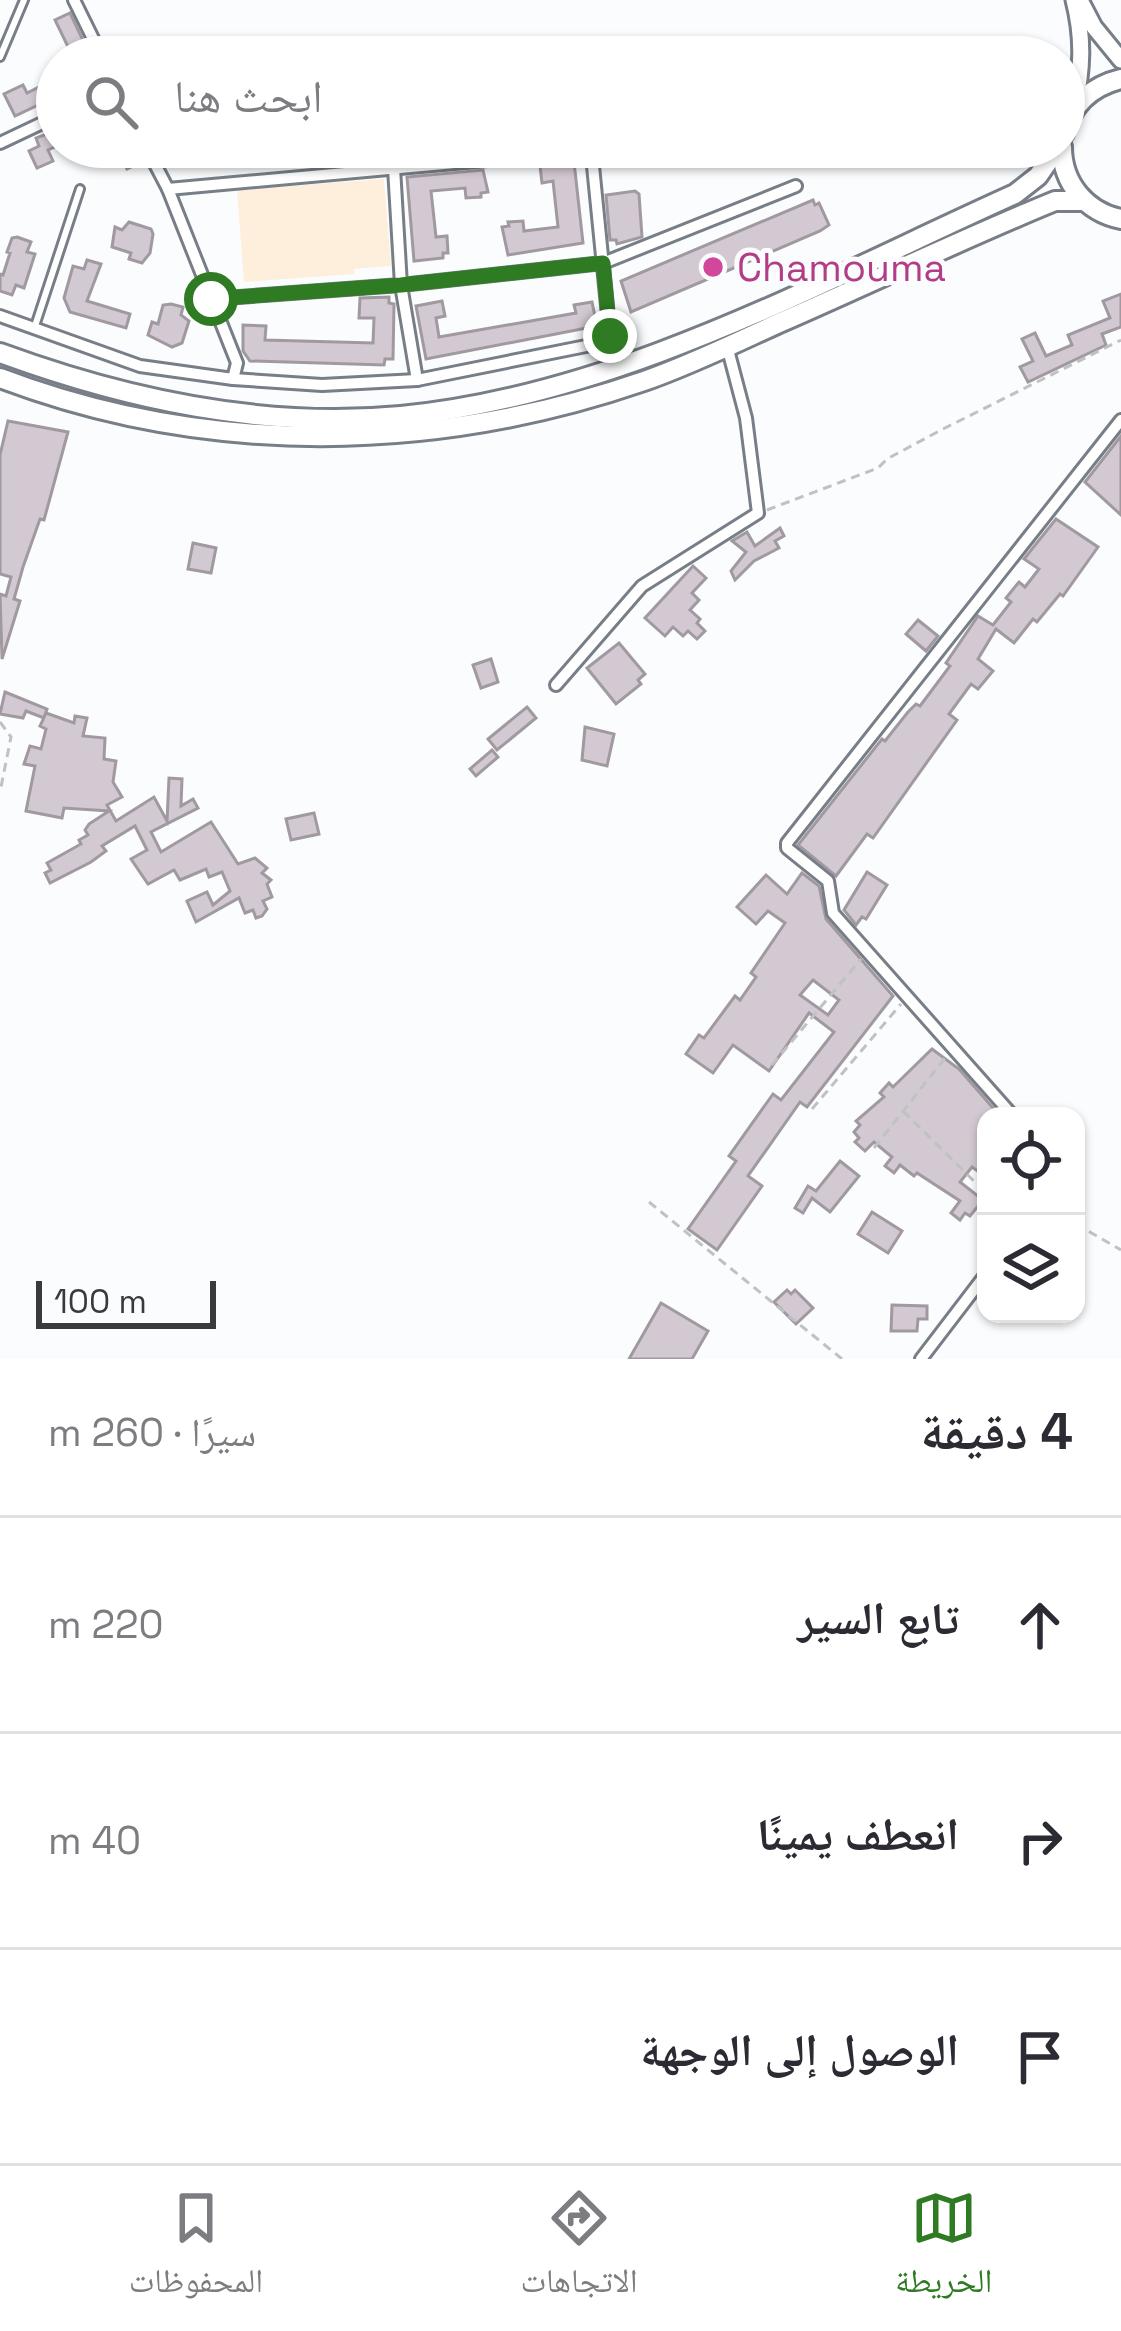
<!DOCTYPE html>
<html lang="ar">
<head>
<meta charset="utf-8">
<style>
  body { margin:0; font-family:"Space Grotesk","Noto Naskh Arabic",sans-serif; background:#f2f2f3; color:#2b2b33; direction:rtl }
  .controls { position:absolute; right:36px; bottom:36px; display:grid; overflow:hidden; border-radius:24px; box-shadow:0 3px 9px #0004 }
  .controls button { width:108px; height:108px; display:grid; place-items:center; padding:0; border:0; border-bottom:3px solid #e1e1e2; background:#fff; color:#2b2b33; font:60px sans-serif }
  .scale { position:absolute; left:36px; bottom:30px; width:180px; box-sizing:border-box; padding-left:12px; border:6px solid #383b3e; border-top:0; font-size:33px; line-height:42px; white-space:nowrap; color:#383b3e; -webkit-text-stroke:9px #fafcfd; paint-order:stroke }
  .stop { position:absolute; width:36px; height:36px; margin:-27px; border:9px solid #2f7b23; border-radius:50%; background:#fff }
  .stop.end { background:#2f7b23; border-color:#fff; box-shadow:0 3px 12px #0008 }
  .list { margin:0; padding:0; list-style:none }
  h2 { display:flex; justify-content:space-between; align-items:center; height:156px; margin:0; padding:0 48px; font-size:51px }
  h2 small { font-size:39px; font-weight:400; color:#7c7c81 }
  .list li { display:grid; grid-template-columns:78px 1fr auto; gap:36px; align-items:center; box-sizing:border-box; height:216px; padding:0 48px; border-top:3px solid #e1e1e2 }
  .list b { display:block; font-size:45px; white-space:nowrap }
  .list em { font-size:39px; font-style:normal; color:#7c7c81 }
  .icon { flex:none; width:66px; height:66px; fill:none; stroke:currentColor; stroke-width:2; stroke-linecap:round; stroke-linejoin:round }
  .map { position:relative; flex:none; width:1121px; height:1359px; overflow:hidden; direction:ltr }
  .search { position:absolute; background:#fff; box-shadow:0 3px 9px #0004; left:36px; right:36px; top:36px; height:132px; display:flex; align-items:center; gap:30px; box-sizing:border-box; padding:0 42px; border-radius:66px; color:#7c7c81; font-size:45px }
  .sheet { height:804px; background:#fff }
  nav { display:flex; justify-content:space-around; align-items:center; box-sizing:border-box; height:168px; border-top:3px solid #e1e1e2; background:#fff; font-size:33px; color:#7c7c81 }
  nav a { display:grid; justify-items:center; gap:6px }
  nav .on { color:#2f7b23 }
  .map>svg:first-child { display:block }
  .education { fill:#feefdc }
  .building { fill:#d3c9d2; stroke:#a199a0; stroke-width:3; fill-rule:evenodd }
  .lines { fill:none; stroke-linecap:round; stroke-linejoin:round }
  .lane-casing { stroke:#777e87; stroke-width:12 }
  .street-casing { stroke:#777e87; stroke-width:16 }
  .secondary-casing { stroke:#777e87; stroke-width:21 }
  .highway-casing { stroke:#777e87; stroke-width:24 }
  .path { stroke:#bfc2c3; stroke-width:3; stroke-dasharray:9 6; stroke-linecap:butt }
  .lane { stroke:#fff; stroke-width:6 }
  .street { stroke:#fff; stroke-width:10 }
  .secondary { stroke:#fff; stroke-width:15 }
  .highway { stroke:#fff; stroke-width:18 }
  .route { stroke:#2f7b23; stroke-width:15 }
  .hotel-dot { fill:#d1479c; stroke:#fafcfd; stroke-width:4.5 }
  .labels { text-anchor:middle; stroke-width:10; stroke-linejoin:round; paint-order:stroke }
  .hotel-label { font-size:39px; fill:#b23c85; stroke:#fafcfd; text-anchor:start }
</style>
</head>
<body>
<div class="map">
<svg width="1121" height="1359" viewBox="0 0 1121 1359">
  <rect width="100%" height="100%" fill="#fafcfd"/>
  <!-- education -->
  <path class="education" d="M384,179L391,266L354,269V274L244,282L237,190Z"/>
  <!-- building -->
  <g class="building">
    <path d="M70,13L91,57H73L55,20Z"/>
    <path d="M57,78V96L15,116L4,94L23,85L27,93Z"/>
    <path d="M57,130V146L48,150L53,161L37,168L29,151L39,146L36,138Z"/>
    <path d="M116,147H134L141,162L127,169Z"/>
    <path d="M574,162L583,243L508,255L502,227L509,226L508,222L523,221L524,231L558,227L553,181L542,183L540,166Z"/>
    <path d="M483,170L488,192L481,193V197L466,198L465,188L431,191L436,237L447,236L448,253H443V258L414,261L407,177Z"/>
    <path d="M635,191L639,194L642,237L617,244L616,240H610L606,195Z"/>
    <path d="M813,200L815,205L819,203L829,225L820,231L631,312L621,281Z"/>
    <path d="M129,222L151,229L153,234L150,253L142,263L129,259L131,253L112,247L115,227L122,230Z"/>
    <path d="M17,237L31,242L27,252L35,254L24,288L16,285L12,295L0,291V274L3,275L10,253L7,252L12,238Z"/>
    <path d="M87,260L101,264L87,301L130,314L126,328L70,312L64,298L73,266L84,269Z"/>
    <path d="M1121,294V327L1102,334L1106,345L1028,382L1020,367L1033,361L1022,339L1035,333L1046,356L1072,345L1068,335L1110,318L1103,301Z"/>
    <path d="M389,297V303L394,304L393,359H385L384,365L250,361L243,351V325L266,326L265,340L373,343L374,318H359L360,298Z"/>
    <path d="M442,301L445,316L436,318L439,337L576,313L574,305L592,302L597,326L426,359L416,306Z"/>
    <path d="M171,304L183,307L181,315L189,321L182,343L172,347L148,335L152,322L158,324L163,305Z"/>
    <path d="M8,421L68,432L44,520L40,519L23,567L14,599L20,601L2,659L0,594L6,596L11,577L0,574V455Z"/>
    <path d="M1121,436V515L1085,482Z"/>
    <path d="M1056,519L1098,547L1063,596L1060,594L1037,622L1033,619L1014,643L996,629L978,659L993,671L978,689L971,684L949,714L957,720L873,838L867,834L836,876L798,845L882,739L885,741L908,712L916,704L920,706L950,666L946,663L978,616L993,625L1011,602L1006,598L1019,582L1025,587L1039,569L1024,559Z"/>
    <path d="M780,528L784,536L775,541L779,548L754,561L735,580L731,571L746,552L732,541L747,532L755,546Z"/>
    <path d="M193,543L216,548L211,573L188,569Z"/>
    <path d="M693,566L706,578L692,593L699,600L690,610L700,619L697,623L705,631L697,639L688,631L683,636L673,627L665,636L645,618Z"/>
    <path d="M918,620L938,636L926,651L906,634Z"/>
    <path d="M619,643L645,674L638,680L641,684L616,704L587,668Z"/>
    <path d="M491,659L498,682L481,688L473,665Z"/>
    <path d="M5,692L47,709L44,718L26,711L23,718L0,714Z"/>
    <path d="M527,707L536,718L497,750L488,739Z"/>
    <path d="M46,713L74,723L75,716L87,718L83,736L105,738L104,759L116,761L113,782L122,797L107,805L116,821L154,797L167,821L169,778L182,779L181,806L193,799L198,808L151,832L161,852L211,822L238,864L255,858L267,868L262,873L271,880L267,884L272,897L263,901L267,909L262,916L256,918L253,910L245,913L239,898L196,922L187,901L207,892L213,905L230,891L222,872L209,877L206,869L180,880L174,870L148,884L131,859L147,850L135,826L102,846L106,851L91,862L50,883L45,873L51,870L47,863L81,844L79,840L88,835L85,830L89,824L109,811L64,808L62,818L26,811L35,766L24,764L30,746L41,749L46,729L40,726Z"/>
    <path d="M585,727L614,734L607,766L582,760Z"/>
    <path d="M492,750L498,757L476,776L470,769Z"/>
    <path d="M314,813L319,834L291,840L286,819Z"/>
    <path d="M867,872L887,885L866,919L862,917L856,925L844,910Z"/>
    <path d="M802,873L819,886L826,919L893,996L807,1107L800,1102L748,1176L762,1186L717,1250L688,1229L736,1161L729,1156L773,1094L781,1100L834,1032L809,1013L769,1071L733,1045L713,1073L686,1054L699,1035L704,1038L735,996L740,1000L756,977L751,973L785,923L768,911L756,924L737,907L766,875L787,894ZM813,980L839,1000L828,1015L800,995Z"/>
    <path d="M932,1049L959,1069L1000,1116H986V1177L972,1167L960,1182L983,1200L970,1216L965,1213L960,1220L951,1213L960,1201L917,1173L914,1176L900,1165L894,1173L885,1166L892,1157L874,1142L865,1151L855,1142L859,1138L854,1132L860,1125L856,1121L884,1097L880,1093L889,1083L893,1087Z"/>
    <path d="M840,1161L859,1176L830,1212L812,1198L803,1213L795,1208L808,1186L816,1191Z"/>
    <path d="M872,1212L902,1231L888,1253L858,1234Z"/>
    <path d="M787,1290L791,1294L795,1290L813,1308L796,1324L774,1302Z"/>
    <path d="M661,1303L708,1331L692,1359H629Z"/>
    <path d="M892,1305L927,1306V1319H918L917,1331H891Z"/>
  </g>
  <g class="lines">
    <!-- lane casing -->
    <g class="lane-casing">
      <g id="lane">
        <path d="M0,57L24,0"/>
        <path d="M35,326L80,189"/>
      </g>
    </g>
    <!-- street casing -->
    <g class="street-casing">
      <g id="street">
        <path d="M74,0L102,57"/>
        <path d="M0,143L57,116"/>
        <path d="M146,147L168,189L237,363L233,379"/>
        <path d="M394,168L401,285L417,380"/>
        <path d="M211,299L401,285L603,263L796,186"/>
        <path d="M0,316L140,366L233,379L322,385L417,380L606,342L610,336L592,156L587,151L168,189"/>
        <path d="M556,685L642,586L758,513L746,418L727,346"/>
        <path d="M1013,1116L833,913L828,881L787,848V843L1121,420"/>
        <path d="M921,1359L986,1274"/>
      </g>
    </g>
    <!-- secondary casing -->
    <g class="secondary-casing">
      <g id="secondary">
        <path d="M1082,4L1094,27L1121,60"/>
        <path d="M1074,109C1082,70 1084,39 1074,0"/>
      </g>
    </g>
    <!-- highway casing -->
    <g class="highway-casing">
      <g id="highway">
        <path d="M1064,133C1072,104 1092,86 1121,79"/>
        <path d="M1062,147C1062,183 1086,212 1121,219"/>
        <path d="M0,353C128,400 263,429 401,416C618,395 819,282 1015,194L1038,176L1058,147"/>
        <path d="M0,378C208,457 435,453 644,381C690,365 735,343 779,323C871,283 962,239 1055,201H1084"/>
      </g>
    </g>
    <!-- path -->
    <g class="path">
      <path d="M767,510L878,468L887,459L941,430L1121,340"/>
      <path d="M0,722L11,737L0,792"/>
      <path d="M772,1065L861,959"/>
      <path d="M812,1109L901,1004"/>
      <path d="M903,1111L986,1193"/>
      <path d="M874,1148L945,1058"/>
      <path d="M649,1202L842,1359"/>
      <path d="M1076,1224L1121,1250"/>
    </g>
    <!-- lane -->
    <use href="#lane" class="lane"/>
    <!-- street -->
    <use href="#street" class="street"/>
    <!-- secondary -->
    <use href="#secondary" class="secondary"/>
    <!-- highway -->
    <use href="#highway" class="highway"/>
  </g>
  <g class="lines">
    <!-- route -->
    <path class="route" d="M211,299L401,285L603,263L610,336"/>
  </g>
  <!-- markers -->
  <circle class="hotel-dot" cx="713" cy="267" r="12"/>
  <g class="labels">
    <!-- hotel labels -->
    <g class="hotel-label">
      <text x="737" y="281">Chamouma</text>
    </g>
  </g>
</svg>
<div class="controls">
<button><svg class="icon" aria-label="locate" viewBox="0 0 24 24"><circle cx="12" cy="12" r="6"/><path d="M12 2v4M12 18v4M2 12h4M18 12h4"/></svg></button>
<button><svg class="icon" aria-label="layers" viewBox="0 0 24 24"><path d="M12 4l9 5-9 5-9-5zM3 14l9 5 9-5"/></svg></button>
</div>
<div class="scale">100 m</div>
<div class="stop" style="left:211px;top:299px"></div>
<div class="stop end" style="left:610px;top:336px"></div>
<div class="search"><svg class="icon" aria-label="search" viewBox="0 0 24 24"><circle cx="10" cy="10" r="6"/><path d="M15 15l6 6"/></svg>ابحث هنا</div>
</div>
<section class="sheet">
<h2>4 دقيقة<small>سيرًا · 260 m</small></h2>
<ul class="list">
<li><svg class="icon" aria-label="ahead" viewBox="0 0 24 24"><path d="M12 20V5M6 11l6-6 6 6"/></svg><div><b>تابع السير</b></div><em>220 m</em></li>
<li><svg class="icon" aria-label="right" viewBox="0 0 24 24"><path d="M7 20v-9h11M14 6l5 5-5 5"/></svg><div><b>انعطف يمينًا</b></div><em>40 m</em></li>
<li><svg class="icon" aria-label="arrive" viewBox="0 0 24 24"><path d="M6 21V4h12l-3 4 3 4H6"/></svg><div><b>الوصول إلى الوجهة</b></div></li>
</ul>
</section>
<nav>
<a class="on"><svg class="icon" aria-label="map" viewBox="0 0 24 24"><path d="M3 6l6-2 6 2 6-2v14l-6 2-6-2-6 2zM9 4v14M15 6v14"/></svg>الخريطة</a>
<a><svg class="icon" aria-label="directions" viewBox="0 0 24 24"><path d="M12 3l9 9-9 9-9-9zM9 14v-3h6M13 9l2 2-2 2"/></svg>الاتجاهات</a>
<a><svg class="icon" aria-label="saved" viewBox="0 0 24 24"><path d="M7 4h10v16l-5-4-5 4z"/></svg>المحفوظات</a>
</nav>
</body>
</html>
